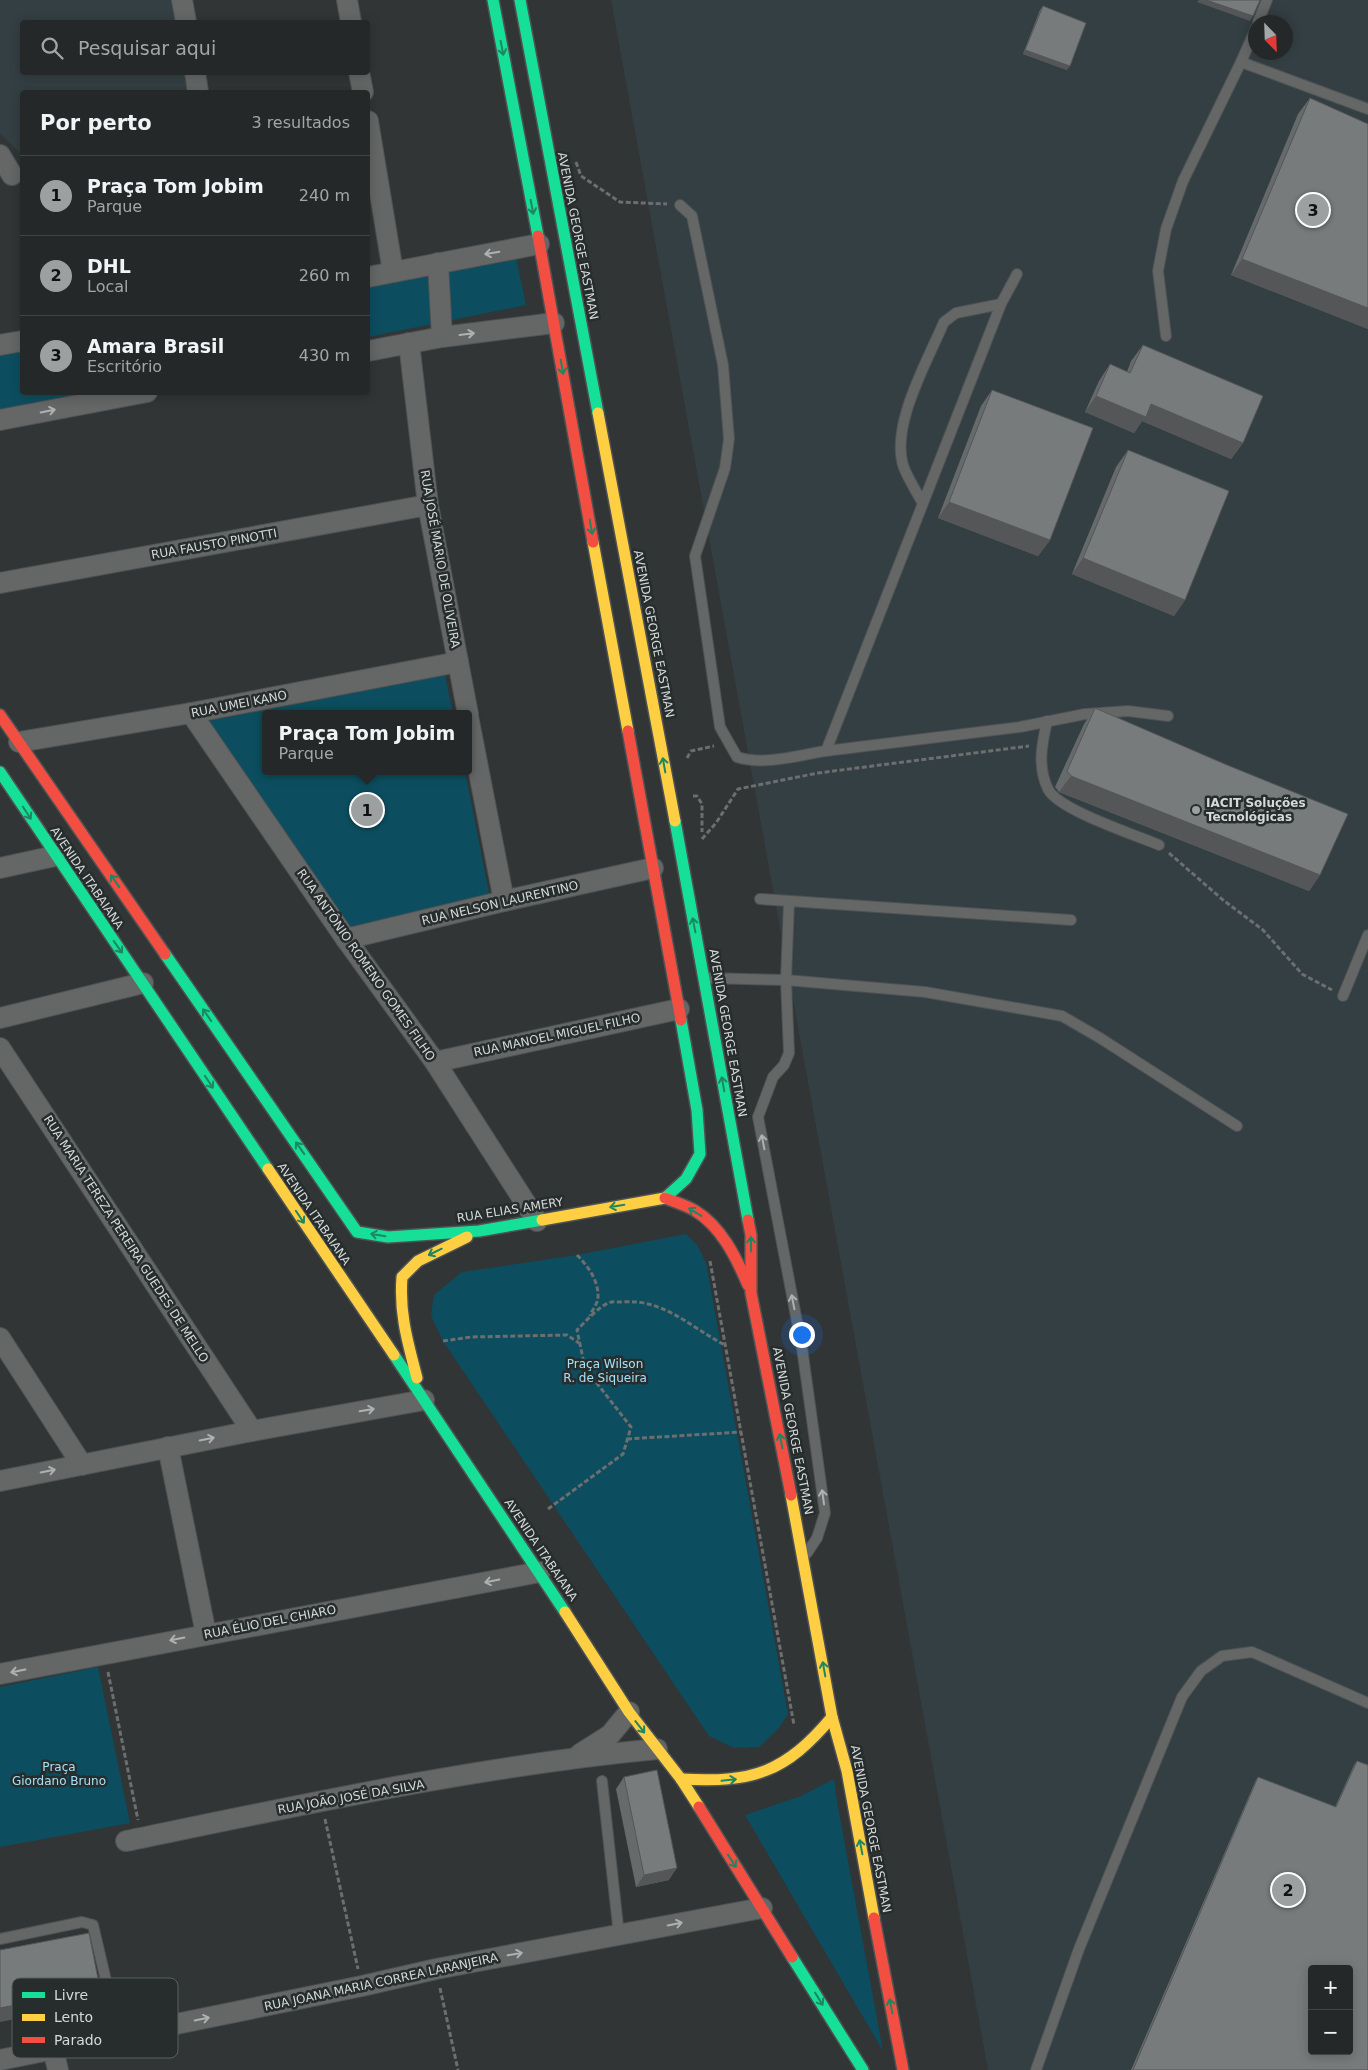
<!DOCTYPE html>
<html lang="pt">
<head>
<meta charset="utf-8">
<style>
  body { margin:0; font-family:"DejaVu Sans",sans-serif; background:#2d3030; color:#f1f3f6 }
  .controls { position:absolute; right:15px; bottom:15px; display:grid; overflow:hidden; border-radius:5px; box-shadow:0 2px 12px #0003 }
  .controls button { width:45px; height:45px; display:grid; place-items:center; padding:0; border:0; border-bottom:1px solid #424445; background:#252828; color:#f1f3f6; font:25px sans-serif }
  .compass { position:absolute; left:1248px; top:15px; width:45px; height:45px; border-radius:50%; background:#252828; box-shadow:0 2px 12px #0003; rotate:157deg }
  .you { position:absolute; left:801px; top:1334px; width:18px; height:18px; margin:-12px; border:4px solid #fff; border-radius:50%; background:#1a73e8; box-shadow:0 0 0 8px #1a73e833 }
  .badge { display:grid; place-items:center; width:32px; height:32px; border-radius:50%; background:#9ca0a1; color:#111; font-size:16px; font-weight:700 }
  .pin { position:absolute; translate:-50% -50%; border:2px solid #fff; box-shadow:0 1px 5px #0006 }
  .popup { position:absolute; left:262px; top:710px; width:210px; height:65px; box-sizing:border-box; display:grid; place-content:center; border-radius:5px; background:#252828; filter:drop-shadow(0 1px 4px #0005); font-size:16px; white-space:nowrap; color:#a3a6a8 }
  .popup b { font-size:19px; color:#f1f3f6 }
  .popup::after { content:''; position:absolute; left:50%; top:100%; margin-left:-10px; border:10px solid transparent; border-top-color:#252828 }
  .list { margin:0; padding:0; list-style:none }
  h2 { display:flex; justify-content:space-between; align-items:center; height:65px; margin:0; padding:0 20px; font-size:21px }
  h2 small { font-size:16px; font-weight:400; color:#a3a6a8 }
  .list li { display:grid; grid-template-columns:32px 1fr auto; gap:15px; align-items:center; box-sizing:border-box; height:80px; padding:0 20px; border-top:1px solid #424445 }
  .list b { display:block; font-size:19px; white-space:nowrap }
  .list p { margin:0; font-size:16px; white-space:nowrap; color:#a3a6a8 }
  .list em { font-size:16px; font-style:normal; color:#a3a6a8 }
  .icon { flex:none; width:28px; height:28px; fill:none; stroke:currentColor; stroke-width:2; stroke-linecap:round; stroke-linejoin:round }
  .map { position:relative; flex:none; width:1368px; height:2070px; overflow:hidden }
  .search { position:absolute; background:#252828; box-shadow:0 2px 12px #0003; left:20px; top:20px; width:350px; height:55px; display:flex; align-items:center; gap:12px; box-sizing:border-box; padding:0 18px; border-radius:5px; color:#a3a6a8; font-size:19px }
  .panel { position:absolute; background:#252828; box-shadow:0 2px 12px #0003; left:20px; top:90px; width:350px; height:305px; border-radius:5px }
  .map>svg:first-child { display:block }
  .built { fill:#343f43; fill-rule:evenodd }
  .green { fill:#0c4e5f }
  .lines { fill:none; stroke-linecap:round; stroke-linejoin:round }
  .lane-casing { stroke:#4e5253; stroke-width:12 }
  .street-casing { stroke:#4e5253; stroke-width:22 }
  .fast-casing { stroke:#4e5253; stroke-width:14 }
  .slow-casing { stroke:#4e5253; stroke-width:14 }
  .jam-casing { stroke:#4e5253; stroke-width:14 }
  .path { stroke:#6c6e6f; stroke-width:3; stroke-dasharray:5 2.5; stroke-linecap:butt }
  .lane { stroke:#656767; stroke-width:10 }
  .street { stroke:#656767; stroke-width:20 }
  .fast { stroke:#16e098; stroke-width:11 }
  .slow { stroke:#ffcf43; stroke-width:11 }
  .jam { stroke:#f24e42; stroke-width:11 }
  .wall { fill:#676a6b }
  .shaded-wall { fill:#545657 }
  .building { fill:#787b7c; stroke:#545657; fill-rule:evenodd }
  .oneway { stroke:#1e8662 }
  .oneway2 { stroke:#aeb1b2 }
  .poi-dot { fill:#9ca0a1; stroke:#272c2d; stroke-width:2 }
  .labels { text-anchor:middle; stroke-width:5; stroke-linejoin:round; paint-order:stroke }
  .street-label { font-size:12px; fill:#d5d9da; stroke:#272c2d }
  .poi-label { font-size:12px; font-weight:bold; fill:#d5d9da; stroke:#272c2d; text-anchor:start }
  .park-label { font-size:12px; fill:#a5e0f5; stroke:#272c2d }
  .key { fill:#272c2d; stroke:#5b6061; stroke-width:1 }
  .key-label { font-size:14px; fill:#d5d9da }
</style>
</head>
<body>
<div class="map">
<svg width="1368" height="2070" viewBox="0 0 1368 2070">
  <rect width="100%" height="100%" fill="#313536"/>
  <!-- built -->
  <g class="built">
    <path d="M0,0H173L178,22H22V72L188,73L192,92H22V155L0,133Z"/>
    <path d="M611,0H1368V2070H988ZM1256,22H1286V52H1256ZM1312,1969H1349V2051H1312Z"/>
  </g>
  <!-- green -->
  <g class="green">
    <path d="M515,253L526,305L368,337V282Z"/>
    <path d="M22,348V392L90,393L0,411V352Z"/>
    <path d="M445,675L453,714H266V771H465L490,898L343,930L201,722Z"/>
    <path d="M686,1234L697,1245L706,1263L788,1714L779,1728L759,1747L734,1748L709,1736L443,1341L431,1316L434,1295L462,1272L577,1255Z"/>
    <path d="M98,1667L130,1823L0,1847V1687Z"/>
    <path d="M834,1779L837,1802L883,2051L745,1815L801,1796Z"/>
  </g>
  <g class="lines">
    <!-- lane casing -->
    <g class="lane-casing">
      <g id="lane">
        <path d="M1258,22L1267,0"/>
        <path d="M1241,62L1368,109"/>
        <path d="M680,205L692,216L723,365L729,439L725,468L695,556L720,727L737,757C764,766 799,755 826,751"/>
        <path d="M1017,274L1001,304L826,751L1020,727L1085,714L1128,711L1168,716"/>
        <path d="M1166,336L1158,271L1166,229L1183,181L1241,62L1256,28"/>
        <path d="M922,502C916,491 909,480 904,468C889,427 928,360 944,322L956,313L1001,304"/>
        <path d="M1047,721C1042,744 1037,766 1048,789C1058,810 1136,835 1159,845"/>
        <path d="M760,899L1071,920"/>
        <path d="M789,902L786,980L789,1053L784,1065L773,1077L758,1117L802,1348L825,1513L817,1538L807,1553"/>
        <path d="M705,978L786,980L925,992L1062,1016L1100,1038L1237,1126"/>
        <path d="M1343,996L1368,935"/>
        <path d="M602,1781L619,1935"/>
        <path d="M0,1939L82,1922L93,1925L119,2036"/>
        <path d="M1036,2070L1079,1949L1182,1697L1201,1671L1222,1656L1252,1652L1368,1703"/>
      </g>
    </g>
    <!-- street casing -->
    <g class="street-casing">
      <g id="street">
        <path d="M182,0L186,22"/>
        <path d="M347,0L351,22"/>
        <path d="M195,72L198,92"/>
        <path d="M359,72L363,92"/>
        <path d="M368,121L393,272"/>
        <path d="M0,155L12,175"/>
        <path d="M438,263L442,337"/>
        <path d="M368,277L539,244"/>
        <path d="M409,343L428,505L468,714"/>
        <path d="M0,345L22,341"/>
        <path d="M368,351L442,337L554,323"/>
        <path d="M0,420L147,392"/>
        <path d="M0,583L428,505"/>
        <path d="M191,713L346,939L435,1062L537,1221"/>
        <path d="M468,716L504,901"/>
        <path d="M19,742L191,713L458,662"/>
        <path d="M0,868L55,856"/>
        <path d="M346,939L504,901L653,868"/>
        <path d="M0,1018L143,983"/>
        <path d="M0,1048L252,1431"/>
        <path d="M435,1062L679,1009"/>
        <path d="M0,1338L82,1465"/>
        <path d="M168,1447L206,1634"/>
        <path d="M0,1481L252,1431L424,1400"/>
        <path d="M0,1674L540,1572"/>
        <path d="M580,1754L610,1735L629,1712"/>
        <path d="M126,1841C301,1805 479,1766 657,1749"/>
        <path d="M53,2049L58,2070"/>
        <path d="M0,2060L362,1986L436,1969L762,1908"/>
      </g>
    </g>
    <!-- fast casing -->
    <g class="fast-casing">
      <g id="fast">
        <path d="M493,0L538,236"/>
        <path d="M520,0L598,413"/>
        <path d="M0,772L268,1169"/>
        <path d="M675,821L748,1220"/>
        <path d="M165,954L357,1232L388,1237L479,1231L542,1220"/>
        <path d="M665,1198L686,1179L700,1154L697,1110L681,1020"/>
        <path d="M394,1355L565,1612"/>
        <path d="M792,1957L863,2070"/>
      </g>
    </g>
    <!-- slow casing -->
    <g class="slow-casing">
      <g id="slow">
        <path d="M598,413L675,821"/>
        <path d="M593,542L628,731"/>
        <path d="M268,1169L394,1355"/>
        <path d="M542,1220L665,1198"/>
        <path d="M417,1378C408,1343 399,1314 402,1277L418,1261L467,1237"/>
        <path d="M791,1495L832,1717L847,1771L874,1918"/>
        <path d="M565,1612L629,1712L681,1779L699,1807"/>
        <path d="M681,1779C753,1783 785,1773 832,1717"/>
      </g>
    </g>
    <!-- jam casing -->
    <g class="jam-casing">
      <g id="jam">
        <path d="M538,236L593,542"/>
        <path d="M0,715L165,954"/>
        <path d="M628,731L681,1020"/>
        <path d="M665,1198C675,1202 685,1205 694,1210C721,1226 736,1257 748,1285"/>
        <path d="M748,1220L751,1235V1293L791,1495"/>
        <path d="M699,1807L792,1957"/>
        <path d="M874,1918L903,2070"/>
      </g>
    </g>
    <!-- path -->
    <g class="path">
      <path d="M576,162L581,176L620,202L667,204"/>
      <path d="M687,758L691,751L714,746"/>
      <path d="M693,796H697L702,804V832"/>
      <path d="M702,839L716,823L738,789L818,773L1029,746"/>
      <path d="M1169,853L1223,900L1263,930L1302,974L1332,990"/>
      <path d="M577,1255C588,1266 599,1281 598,1298C598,1303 592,1310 590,1316"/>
      <path d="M710,1261L794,1725"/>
      <path d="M443,1341L471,1337L567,1335L579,1343"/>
      <path d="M627,1439L741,1432"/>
      <path d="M548,1509L623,1454L631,1427L585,1368L577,1330C585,1322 599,1306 609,1303C612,1301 617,1302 621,1302C663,1298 690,1327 725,1345"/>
      <path d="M108,1672L138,1820"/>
      <path d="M325,1819L358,1969"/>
      <path d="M440,1988L458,2070"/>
    </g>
    <!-- lane -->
    <use href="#lane" class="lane"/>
    <!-- street -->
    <use href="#street" class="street"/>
    <!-- fast -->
    <use href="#fast" class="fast"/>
    <!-- slow -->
    <use href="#slow" class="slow"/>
    <!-- jam -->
    <use href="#jam" class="jam"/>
  </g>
  <!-- wall -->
  <g class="wall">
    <path d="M1043,6L1067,70L1023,54L1040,10Z"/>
    <path d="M1310,98L1368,124V329L1231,275L1298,114Z"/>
    <path d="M1143,345L1243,443L1231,459L1142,421L1134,433L1085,412L1099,381L1110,364L1127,372L1131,361Z"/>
    <path d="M992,390L1050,540L1038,556L938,518L981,406Z"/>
    <path d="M1128,450L1185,600L1174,616L1072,574L1116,467Z"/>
    <path d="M1095,708L1227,765L1320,875L1309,891L1059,792L1055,787L1084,724Z"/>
    <path d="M1357,1761L1368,2070H1131L1255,1782L1258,1777L1335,1807L1354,1765Z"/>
    <path d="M624,1777L669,1880L636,1887L616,1789Z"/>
  </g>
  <!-- shaded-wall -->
  <g class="shaded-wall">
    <path d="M1199,0H1206L1253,16L1250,21L1197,2Z"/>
    <path d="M1025,50L1070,66L1067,70L1023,54Z"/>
    <path d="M1242,259L1368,308V329L1231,275Z"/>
    <path d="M1096,396L1151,404L1243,443L1231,459L1142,421L1134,433L1085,412Z"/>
    <path d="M949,502L1050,540L1038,556L938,518Z"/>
    <path d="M1083,558L1185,600L1174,616L1072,574Z"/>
    <path d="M1071,776L1320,875L1309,891L1059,792Z"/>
    <path d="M677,1868L669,1880L636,1887L644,1875Z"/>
    <path d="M100,1989L89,2005L0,2022V2008Z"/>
  </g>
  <!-- building -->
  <g class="building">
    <path d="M1206,0H1260L1253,16Z"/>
    <path d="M1043,6L1086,23L1070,66L1025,50Z"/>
    <path d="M1310,98L1368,124V308L1242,259Z"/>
    <path d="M1143,345L1263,396L1243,443L1151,404L1146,417L1096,396L1110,364L1130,373Z"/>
    <path d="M992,390L1093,428L1050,540L949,502Z"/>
    <path d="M1128,450L1229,491L1185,600L1083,558Z"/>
    <path d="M1095,708L1227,765L1348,814L1320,875L1071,776L1067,771Z"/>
    <path d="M1357,1761L1368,1765V2070H1133L1258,1777L1336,1807ZM1312,1969H1349V2051H1312Z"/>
    <path d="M657,1770L677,1868L644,1875L624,1777Z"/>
    <path d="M89,1933L100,1989L0,2008V1950Z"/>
  </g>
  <!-- one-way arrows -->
  <defs><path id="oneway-shaft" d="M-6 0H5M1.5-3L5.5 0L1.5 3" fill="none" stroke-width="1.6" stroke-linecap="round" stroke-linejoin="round" transform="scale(1.25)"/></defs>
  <g class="oneway">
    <use href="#oneway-shaft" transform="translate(502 48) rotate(79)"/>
    <use href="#oneway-shaft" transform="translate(532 207) rotate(79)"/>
    <use href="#oneway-shaft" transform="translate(562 367) rotate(80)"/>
    <use href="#oneway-shaft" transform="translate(591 527) rotate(80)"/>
    <use href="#oneway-shaft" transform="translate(664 765) rotate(-100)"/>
    <use href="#oneway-shaft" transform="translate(27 813) rotate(57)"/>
    <use href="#oneway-shaft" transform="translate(115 881) rotate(-125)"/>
    <use href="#oneway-shaft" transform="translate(694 925) rotate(-101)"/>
    <use href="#oneway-shaft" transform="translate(118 947) rotate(55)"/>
    <use href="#oneway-shaft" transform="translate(207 1015) rotate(-125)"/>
    <use href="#oneway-shaft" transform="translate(209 1082) rotate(56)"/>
    <use href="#oneway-shaft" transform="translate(723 1084) rotate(-100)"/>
    <use href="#oneway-shaft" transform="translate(300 1148) rotate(-125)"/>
    <use href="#oneway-shaft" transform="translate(617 1206) rotate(170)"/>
    <use href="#oneway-shaft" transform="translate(695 1212) rotate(-149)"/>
    <use href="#oneway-shaft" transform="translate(300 1217) rotate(56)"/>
    <use href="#oneway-shaft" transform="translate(378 1235) rotate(-170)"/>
    <use href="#oneway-shaft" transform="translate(751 1244) rotate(-91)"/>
    <use href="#oneway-shaft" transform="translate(435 1252) rotate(154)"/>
    <use href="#oneway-shaft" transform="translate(781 1441) rotate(-101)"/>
    <use href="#oneway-shaft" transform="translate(824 1669) rotate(-100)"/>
    <use href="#oneway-shaft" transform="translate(640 1727) rotate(52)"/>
    <use href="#oneway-shaft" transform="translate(729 1780) rotate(-6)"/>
    <use href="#oneway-shaft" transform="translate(861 1847) rotate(-101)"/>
    <use href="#oneway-shaft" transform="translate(732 1861) rotate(58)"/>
    <use href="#oneway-shaft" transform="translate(819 1999) rotate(58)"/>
    <use href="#oneway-shaft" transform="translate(891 2006) rotate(-101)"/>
  </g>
  <g class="oneway2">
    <use href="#oneway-shaft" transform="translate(492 253) rotate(170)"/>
    <use href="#oneway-shaft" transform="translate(467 334) rotate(-7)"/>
    <use href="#oneway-shaft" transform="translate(48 411) rotate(-11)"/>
    <use href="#oneway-shaft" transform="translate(763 1142) rotate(-101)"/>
    <use href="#oneway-shaft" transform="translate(793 1302) rotate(-101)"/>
    <use href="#oneway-shaft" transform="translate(367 1410) rotate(-10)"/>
    <use href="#oneway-shaft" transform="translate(207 1439) rotate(-11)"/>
    <use href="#oneway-shaft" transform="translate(48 1471) rotate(-11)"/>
    <use href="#oneway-shaft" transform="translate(823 1497) rotate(-98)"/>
    <use href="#oneway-shaft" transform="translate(492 1581) rotate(169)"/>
    <use href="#oneway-shaft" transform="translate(177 1639) rotate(169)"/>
    <use href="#oneway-shaft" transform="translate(18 1671) rotate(169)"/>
    <use href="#oneway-shaft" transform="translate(675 1924) rotate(-11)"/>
    <use href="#oneway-shaft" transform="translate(515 1954) rotate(-10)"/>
    <use href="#oneway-shaft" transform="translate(202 2019) rotate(-11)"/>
  </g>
  <!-- markers -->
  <circle class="poi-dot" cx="1196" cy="810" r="5"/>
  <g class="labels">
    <!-- street labels -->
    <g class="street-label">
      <text transform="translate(578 236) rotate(79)" y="4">AVENIDA GEORGE EASTMAN</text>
      <text transform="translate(214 544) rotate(-10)" y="4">RUA FAUSTO PINOTTI</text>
      <text transform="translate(440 559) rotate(80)" y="4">RUA JOSÉ MARIO DE OLIVEIRA</text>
      <text transform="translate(654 634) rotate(79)" y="4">AVENIDA GEORGE EASTMAN</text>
      <text transform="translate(239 704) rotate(-11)" y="4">RUA UMEI KANO</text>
      <text transform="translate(87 878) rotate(56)" y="4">AVENIDA ITABAIANA</text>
      <text transform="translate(500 903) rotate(-13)" y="4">RUA NELSON LAURENTINO</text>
      <text transform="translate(366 965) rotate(55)" y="4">RUA ANTÔNIO ROMENO GOMES FILHO</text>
      <text transform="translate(728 1033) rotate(80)" y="4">AVENIDA GEORGE EASTMAN</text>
      <text transform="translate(557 1035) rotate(-12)" y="4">RUA MANOEL MIGUEL FILHO</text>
      <text transform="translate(510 1210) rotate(-9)" y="4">RUA ELIAS AMERY</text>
      <text transform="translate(314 1214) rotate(56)" y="4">AVENIDA ITABAIANA</text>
      <text transform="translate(126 1239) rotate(57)" y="4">RUA MARIA TEREZA PEREIRA GUEDES DE MELLO</text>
      <text transform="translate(793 1431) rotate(79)" y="4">AVENIDA GEORGE EASTMAN</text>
      <text transform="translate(541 1550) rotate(56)" y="4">AVENIDA ITABAIANA</text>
      <text transform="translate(270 1622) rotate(-11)" y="4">RUA ÉLIO DEL CHIARO</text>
      <text transform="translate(351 1797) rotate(-10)" y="4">RUA JOÃO JOSÉ DA SILVA</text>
      <text transform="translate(871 1829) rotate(79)" y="4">AVENIDA GEORGE EASTMAN</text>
      <text transform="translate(381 1982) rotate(-12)" y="4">RUA JOANA MARIA CORREA LARANJEIRA</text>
    </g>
    <!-- poi labels -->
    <g class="poi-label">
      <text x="1206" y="807">IACIT Soluções<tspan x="1206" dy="14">Tecnológicas</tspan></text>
    </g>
    <!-- park labels -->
    <g class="park-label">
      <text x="605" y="1368">Praça Wilson<tspan x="605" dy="14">R. de Siqueira</tspan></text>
      <text x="59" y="1771">Praça<tspan x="59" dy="14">Giordano Bruno</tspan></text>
    </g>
  </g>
  <!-- legend -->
  <rect x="12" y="1978" width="166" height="80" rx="8" class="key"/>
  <rect x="22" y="1992" width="23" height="6" fill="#16e098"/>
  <rect x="22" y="2014" width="23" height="7" fill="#ffcf43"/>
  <rect x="22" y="2037" width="23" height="6" fill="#f24e42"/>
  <g class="key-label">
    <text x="54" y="2000">Livre</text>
    <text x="54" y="2022">Lento</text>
    <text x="54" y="2045">Parado</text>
  </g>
</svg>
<div class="controls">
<button>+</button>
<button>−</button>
</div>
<svg class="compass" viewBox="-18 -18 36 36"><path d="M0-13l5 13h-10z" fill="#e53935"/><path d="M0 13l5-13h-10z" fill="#a3a6a8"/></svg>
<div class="you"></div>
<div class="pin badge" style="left:367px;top:810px">1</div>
<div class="popup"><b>Praça Tom Jobim</b>Parque</div>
<div class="pin badge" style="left:1288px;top:1890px">2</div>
<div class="pin badge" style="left:1313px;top:210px">3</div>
<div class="search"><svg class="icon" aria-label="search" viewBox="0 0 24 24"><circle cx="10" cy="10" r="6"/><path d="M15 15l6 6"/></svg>Pesquisar aqui</div>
<section class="panel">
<h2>Por perto<small>3 resultados</small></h2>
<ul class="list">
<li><span class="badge">1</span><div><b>Praça Tom Jobim</b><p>Parque</p></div><em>240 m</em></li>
<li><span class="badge">2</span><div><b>DHL</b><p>Local</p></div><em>260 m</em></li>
<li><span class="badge">3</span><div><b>Amara Brasil</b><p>Escritório</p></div><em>430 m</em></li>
</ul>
</section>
</div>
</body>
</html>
